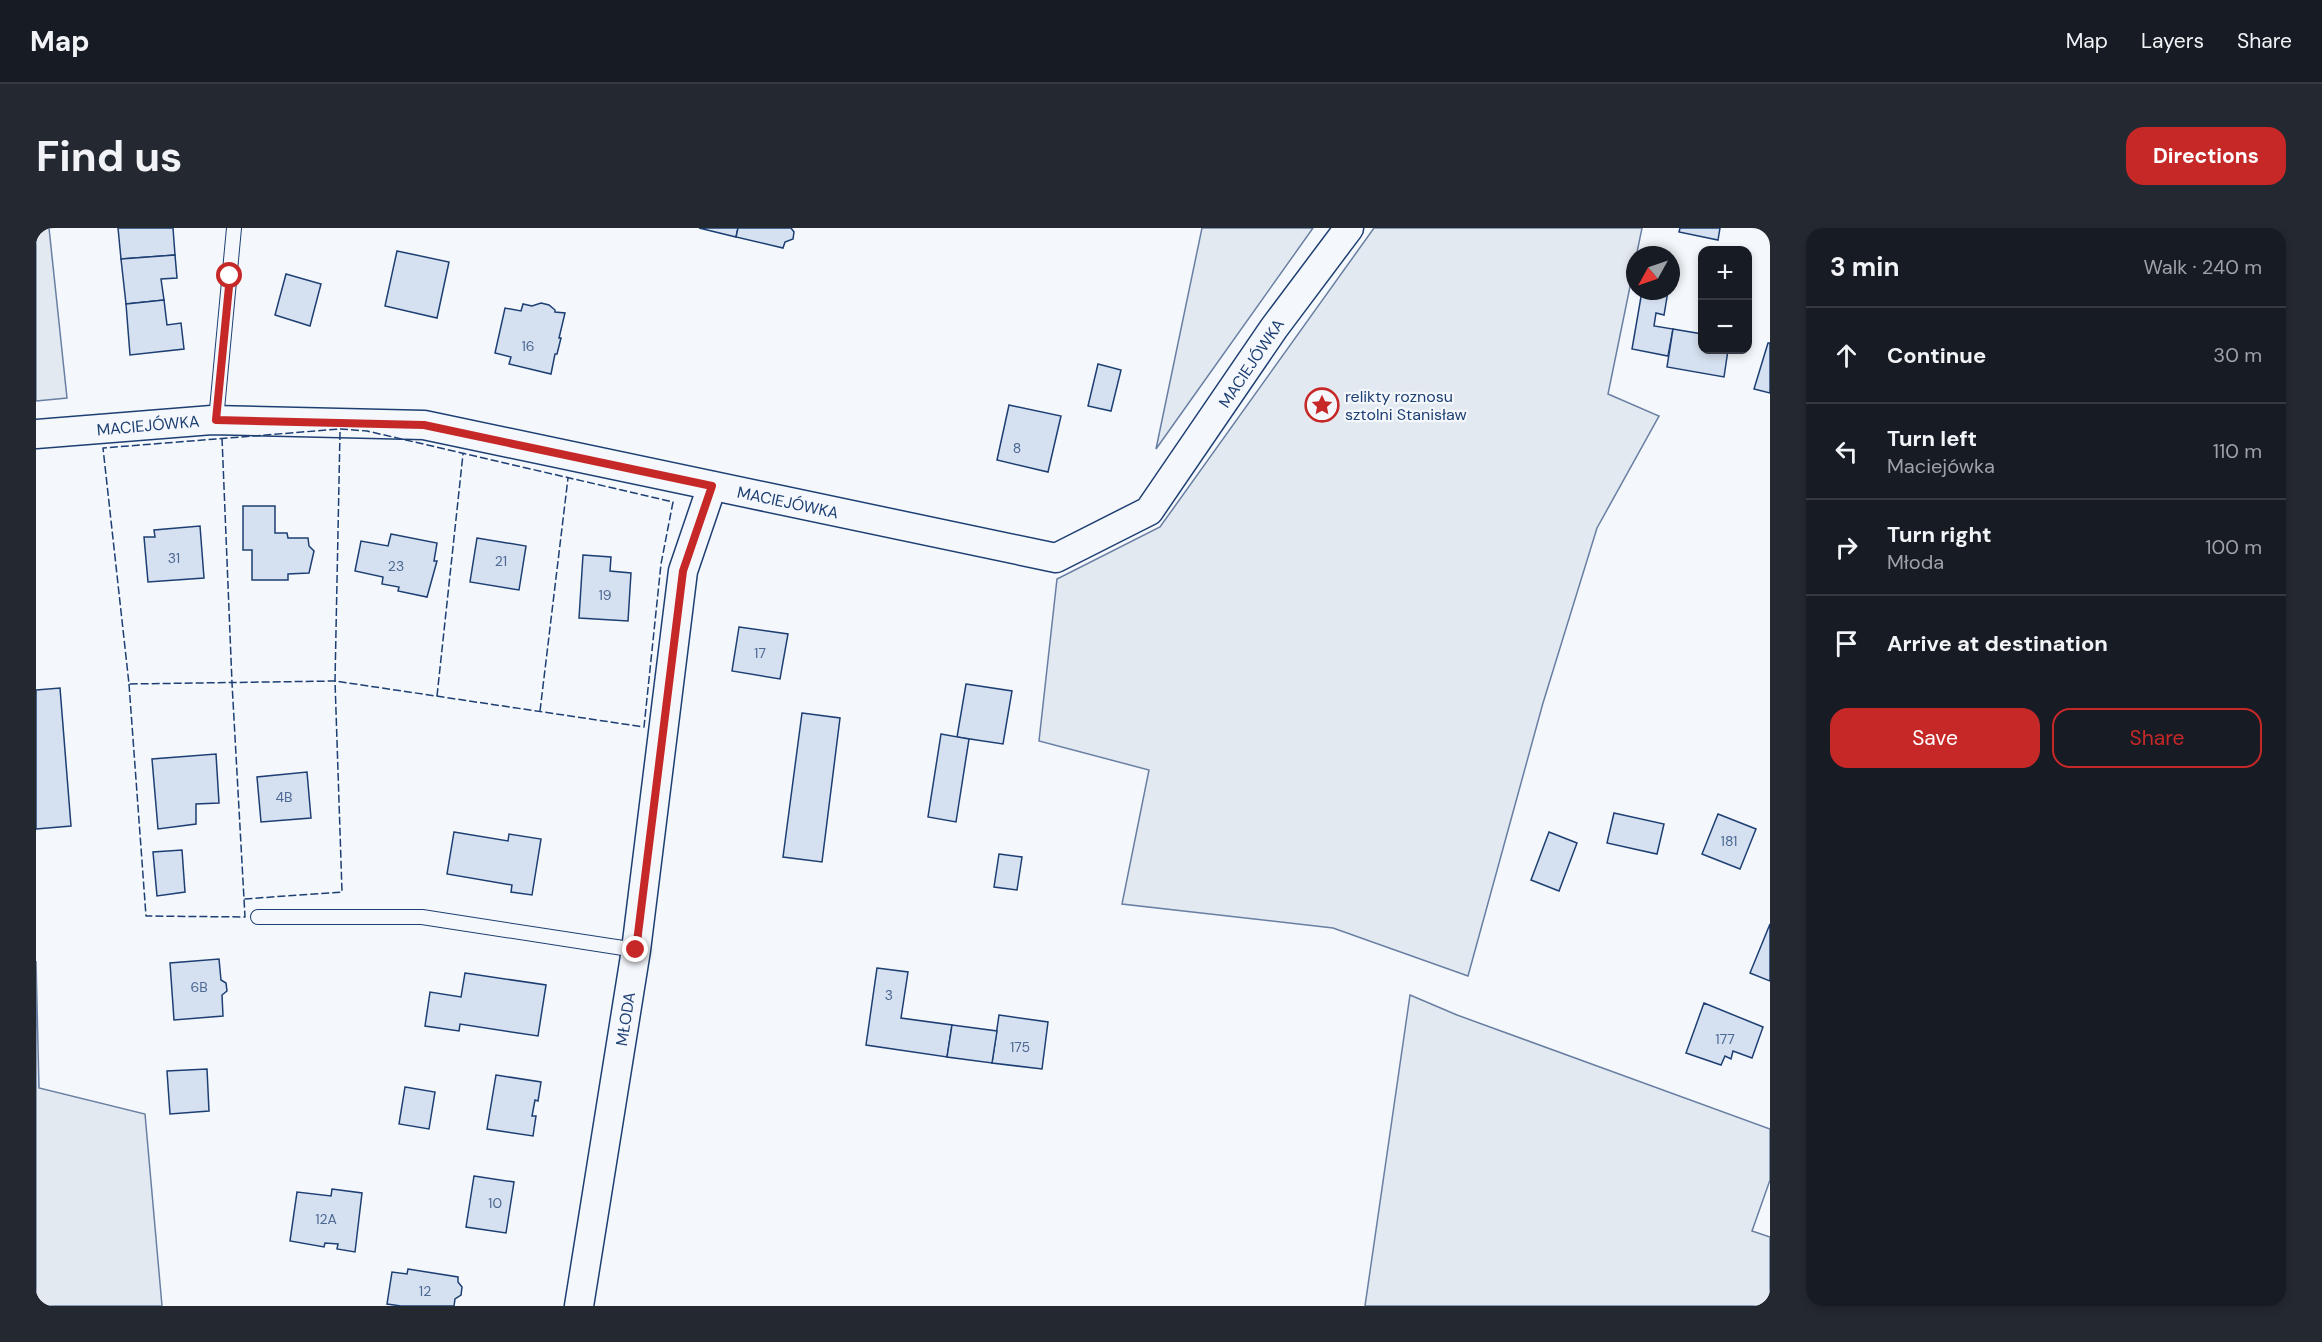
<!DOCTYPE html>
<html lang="en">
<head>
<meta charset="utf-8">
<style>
  body { margin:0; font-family:"DM Sans",sans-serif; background:#242831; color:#f1f3f6 }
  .controls { position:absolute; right:18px; top:18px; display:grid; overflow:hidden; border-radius:12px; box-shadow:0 3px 9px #0003 }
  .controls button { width:54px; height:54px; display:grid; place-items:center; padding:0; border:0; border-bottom:2px solid #363941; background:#171b24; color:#f1f3f6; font:30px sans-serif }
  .compass { position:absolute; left:1590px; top:18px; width:54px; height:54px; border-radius:50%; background:#171b24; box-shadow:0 3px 9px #0003; rotate:230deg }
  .stop { position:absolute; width:18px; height:18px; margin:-14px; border:4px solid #c62828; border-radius:50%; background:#fff }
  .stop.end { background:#c62828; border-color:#fff; box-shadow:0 2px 6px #0008 }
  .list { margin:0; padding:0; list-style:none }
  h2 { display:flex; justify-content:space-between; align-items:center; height:78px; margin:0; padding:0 24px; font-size:26px }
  h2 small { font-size:20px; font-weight:400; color:#9ea1a6 }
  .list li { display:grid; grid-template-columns:39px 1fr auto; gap:18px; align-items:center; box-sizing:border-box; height:96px; padding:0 24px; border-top:2px solid #363941 }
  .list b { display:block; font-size:22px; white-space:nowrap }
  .list p { margin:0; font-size:20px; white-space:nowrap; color:#9ea1a6 }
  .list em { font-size:20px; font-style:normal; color:#9ea1a6 }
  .actions { display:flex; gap:12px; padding:18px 24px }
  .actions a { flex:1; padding:14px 0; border:2px solid #c62828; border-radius:18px; text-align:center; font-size:21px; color:#c62828 }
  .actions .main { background:#c62828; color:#fff }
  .icon { flex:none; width:33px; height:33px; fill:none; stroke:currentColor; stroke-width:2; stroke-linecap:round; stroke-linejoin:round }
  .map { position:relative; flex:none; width:1734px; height:1078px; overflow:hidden; border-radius:18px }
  header { display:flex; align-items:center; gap:36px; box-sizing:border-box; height:84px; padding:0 30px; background:#171b24; border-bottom:2px solid #363941 }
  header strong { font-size:28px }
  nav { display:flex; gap:33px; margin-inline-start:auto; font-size:21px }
  .intro { display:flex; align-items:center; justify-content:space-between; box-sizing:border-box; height:144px; padding:0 36px }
  h1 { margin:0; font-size:42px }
  .button { padding:15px 27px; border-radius:18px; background:#c62828; color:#fff; font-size:21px; font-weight:700 }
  main { display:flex; gap:36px; padding:0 36px }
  aside { flex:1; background:#171b24; border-radius:18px; box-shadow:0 3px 9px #0003 }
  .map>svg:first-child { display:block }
  .green { fill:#e3e9f0; stroke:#687fa3; stroke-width:1.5 }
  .building { fill:#d5e0f0; stroke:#1d3f73; stroke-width:1.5 }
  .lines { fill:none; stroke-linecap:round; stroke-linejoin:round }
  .lane-casing { stroke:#1d3f73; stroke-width:16 }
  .street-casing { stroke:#1d3f73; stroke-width:31 }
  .lane { stroke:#f4f7fb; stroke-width:14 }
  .street { stroke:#f4f7fb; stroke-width:28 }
  .fence { stroke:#1d3f73; stroke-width:1.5; stroke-dasharray:8 3; stroke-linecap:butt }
  .route { stroke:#c62828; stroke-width:8 }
  .labels { text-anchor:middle; stroke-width:4.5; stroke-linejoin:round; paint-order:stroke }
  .number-label { font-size:14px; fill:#4b6792 }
  .street-label { font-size:16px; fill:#1d3f73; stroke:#f4f7fb }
  .poi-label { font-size:16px; fill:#1d3f73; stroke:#f4f7fb; text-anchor:start }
</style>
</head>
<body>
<header>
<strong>Map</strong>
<nav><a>Map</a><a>Layers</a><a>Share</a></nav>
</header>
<div class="intro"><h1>Find us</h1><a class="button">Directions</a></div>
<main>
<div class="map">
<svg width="1734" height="1078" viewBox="0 0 1734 1078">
  <rect width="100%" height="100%" fill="#f4f7fb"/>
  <!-- green -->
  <g class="green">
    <path d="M0,0H13L31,170L0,173Z"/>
    <path d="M1166,0H1277L1120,221Z"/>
    <path d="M1338,0H1606L1572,166L1623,188L1561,300L1507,475L1432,748L1297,700L1086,676L1113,542L1003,513L1021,351L1124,299Z"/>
    <path d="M0,733L3,860L109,886L126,1078H0Z"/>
    <path d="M1374,767L1421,787L1734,901V952L1716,1003L1734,1009V1078H1329Z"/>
  </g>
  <!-- building -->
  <g class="building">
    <path d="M82,0H137L139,27L85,31Z"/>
    <path d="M663,0H702L700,9Z"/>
    <path d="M702,0H755L758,4L757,11L749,14L747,20L700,9Z"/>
    <path d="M1644,0H1684L1682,12L1643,4Z"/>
    <path d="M361,23L413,34L401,90L349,78Z"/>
    <path d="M139,27L141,50L125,51L128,72L90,76L85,31Z"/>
    <path d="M250,46L285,56L274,98L239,87Z"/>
    <path d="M1606,63H1632L1628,87L1620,85L1618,98L1637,101L1632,128L1596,121Z"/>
    <path d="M128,72L131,97L145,95L148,121L94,127L90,76Z"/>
    <path d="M505,75L513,77L519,82V84L529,85L523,110H525L521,126H519L515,146L473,136L475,129L459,125L469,80L485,83L487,76L496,78Z"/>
    <path d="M1637,101L1666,106V122H1692L1688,149L1631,139Z"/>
    <path d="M1732,115H1734V165L1718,161Z"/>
    <path d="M1062,136L1085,142L1075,183L1052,178Z"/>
    <path d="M973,177L1025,188L1012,244L961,232Z"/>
    <path d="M207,278H239V305H251L252,310H272L273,318L278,323L273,345L252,346V352H216V322H207Z"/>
    <path d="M164,298L168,350L112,354L108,309H119L118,302Z"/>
    <path d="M355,306L401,315L398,333H401L391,369L362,363L363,359L346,356L347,349L319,343L325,313L352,318Z"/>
    <path d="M441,310L490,318L483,362L434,354Z"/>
    <path d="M547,327L575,329L574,343L595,345L592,393L543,390Z"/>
    <path d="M703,399L752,406L744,451L696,443Z"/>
    <path d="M930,456L976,463L967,516L921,509Z"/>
    <path d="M24,460L35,598L0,601V462Z"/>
    <path d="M766,485L804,490L786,634L747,629Z"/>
    <path d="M905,506L933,511L920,594L892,589Z"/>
    <path d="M180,526L183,575L160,576V596L122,601L116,531Z"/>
    <path d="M271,544L275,590L225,594L221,549Z"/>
    <path d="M1578,585L1628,596L1621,626L1571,615Z"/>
    <path d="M1682,586L1720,601L1704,641L1666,626Z"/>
    <path d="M418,604L472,613L473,606L505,611L496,667L475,664L476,657L411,646Z"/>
    <path d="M1513,604L1541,615L1523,663L1495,652Z"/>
    <path d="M146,622L149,664L121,668L117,624Z"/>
    <path d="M963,626L986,629L981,662L958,659Z"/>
    <path d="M1734,696V753L1714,745Z"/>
    <path d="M183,731L185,752L190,755L191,763L186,767L187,788L138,792L134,735Z"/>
    <path d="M841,740L872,744L865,790L916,797L911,829L830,817Z"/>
    <path d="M429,745L510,757L502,808L424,796L423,803L389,798L394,764L425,769Z"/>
    <path d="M1668,775L1727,799L1716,830L1697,823L1695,831L1689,828L1685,837L1650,825Z"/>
    <path d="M963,787L1012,794L1006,841L956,835Z"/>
    <path d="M916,797L961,803L956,835L911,829Z"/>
    <path d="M171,841L173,883L134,886L131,843Z"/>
    <path d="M460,847L505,854L502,873L499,872L496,888H500L497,908L451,901Z"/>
    <path d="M369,859L399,864L393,901L363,896Z"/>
    <path d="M438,948L478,954L470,1005L430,999Z"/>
    <path d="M296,961L326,965L319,1024L301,1021L302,1016L289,1015L288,1019L254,1013L261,964L295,968Z"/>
    <path d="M372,1041L422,1049V1054L426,1059L425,1067L419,1071L418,1078H365L351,1076L356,1044L371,1046Z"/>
  </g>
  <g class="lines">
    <!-- lane casing -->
    <g class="lane-casing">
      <g id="lane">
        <path d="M180,192L198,0"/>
        <path d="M222,689H386L600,722"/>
      </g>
    </g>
    <!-- street casing -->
    <g class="street-casing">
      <g id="street">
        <path d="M0,206L176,192L388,197L1020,330L1113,283L1238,100L1313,0"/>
        <path d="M543,1078L600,722L647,343L676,258"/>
      </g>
    </g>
    <!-- lane -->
    <use href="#lane" class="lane"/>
    <!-- street -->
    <use href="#street" class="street"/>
    <!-- fence -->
    <g class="fence">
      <path d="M304,201L331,203L637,274L625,336L608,499L299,453L93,456L67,220Z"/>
      <path d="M186,210L196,455L208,671L306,664L299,453L304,204"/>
      <path d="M93,456L110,688L209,689L208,671"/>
      <path d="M401,468L427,226"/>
      <path d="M504,483L532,250"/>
    </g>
  </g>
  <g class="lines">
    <!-- route -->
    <path class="route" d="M194,48L180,192L388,197L676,258L647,343L600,722"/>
  </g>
  <!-- icons -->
  <defs>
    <g id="sight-ring" transform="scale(1.725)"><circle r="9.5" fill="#f4f7fb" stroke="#c62828" stroke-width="1.5"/><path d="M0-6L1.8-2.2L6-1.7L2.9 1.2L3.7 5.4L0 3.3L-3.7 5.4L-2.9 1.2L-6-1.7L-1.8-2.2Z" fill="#c62828"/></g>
  </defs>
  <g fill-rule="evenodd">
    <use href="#sight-ring" x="1286" y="177"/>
  </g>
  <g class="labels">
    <!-- number labels -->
    <g class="number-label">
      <text x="492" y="123">16</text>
      <text x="981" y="225">8</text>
      <text x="138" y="335">31</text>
      <text x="465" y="338">21</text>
      <text x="360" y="343">23</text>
      <text x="569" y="372">19</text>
      <text x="724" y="430">17</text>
      <text x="248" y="574">4B</text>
      <text x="1693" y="618">181</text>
      <text x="163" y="764">6B</text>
      <text x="853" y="772">3</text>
      <text x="1689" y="816">177</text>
      <text x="984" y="824">175</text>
      <text x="459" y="980">10</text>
      <text x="290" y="996">12A</text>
      <text x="389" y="1068">12</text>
    </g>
    <!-- street labels -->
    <g class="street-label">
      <text transform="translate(1215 135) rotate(-56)" y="6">MACIEJÓWKA</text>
      <text transform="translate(112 197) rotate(-5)" y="6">MACIEJÓWKA</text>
      <text transform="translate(752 274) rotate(12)" y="6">MACIEJÓWKA</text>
      <text transform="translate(589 791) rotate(-81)" y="6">MŁODA</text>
    </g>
    <!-- poi labels -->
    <g class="poi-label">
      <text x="1309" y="174">relikty roznosu<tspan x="1309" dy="18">sztolni Stanisław</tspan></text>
    </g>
  </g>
</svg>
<div class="controls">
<button>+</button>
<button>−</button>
</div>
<svg class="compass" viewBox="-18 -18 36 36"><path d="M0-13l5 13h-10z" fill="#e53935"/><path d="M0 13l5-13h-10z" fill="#9ea1a6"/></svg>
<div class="stop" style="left:194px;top:48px"></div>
<div class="stop end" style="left:600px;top:722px"></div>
</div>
<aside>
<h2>3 min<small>Walk · 240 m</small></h2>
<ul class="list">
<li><svg class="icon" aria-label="ahead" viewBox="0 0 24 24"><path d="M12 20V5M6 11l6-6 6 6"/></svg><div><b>Continue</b></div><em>30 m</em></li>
<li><svg class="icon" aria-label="left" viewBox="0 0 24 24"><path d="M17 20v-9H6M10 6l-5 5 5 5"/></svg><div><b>Turn left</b><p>Maciejówka</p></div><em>110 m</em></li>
<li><svg class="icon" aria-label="right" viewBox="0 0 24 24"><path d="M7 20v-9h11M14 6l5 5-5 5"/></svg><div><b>Turn right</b><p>Młoda</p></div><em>100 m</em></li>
<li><svg class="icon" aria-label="arrive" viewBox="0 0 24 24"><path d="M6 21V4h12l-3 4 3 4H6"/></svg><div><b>Arrive at destination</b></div></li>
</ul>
<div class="actions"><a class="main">Save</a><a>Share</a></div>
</aside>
</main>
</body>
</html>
